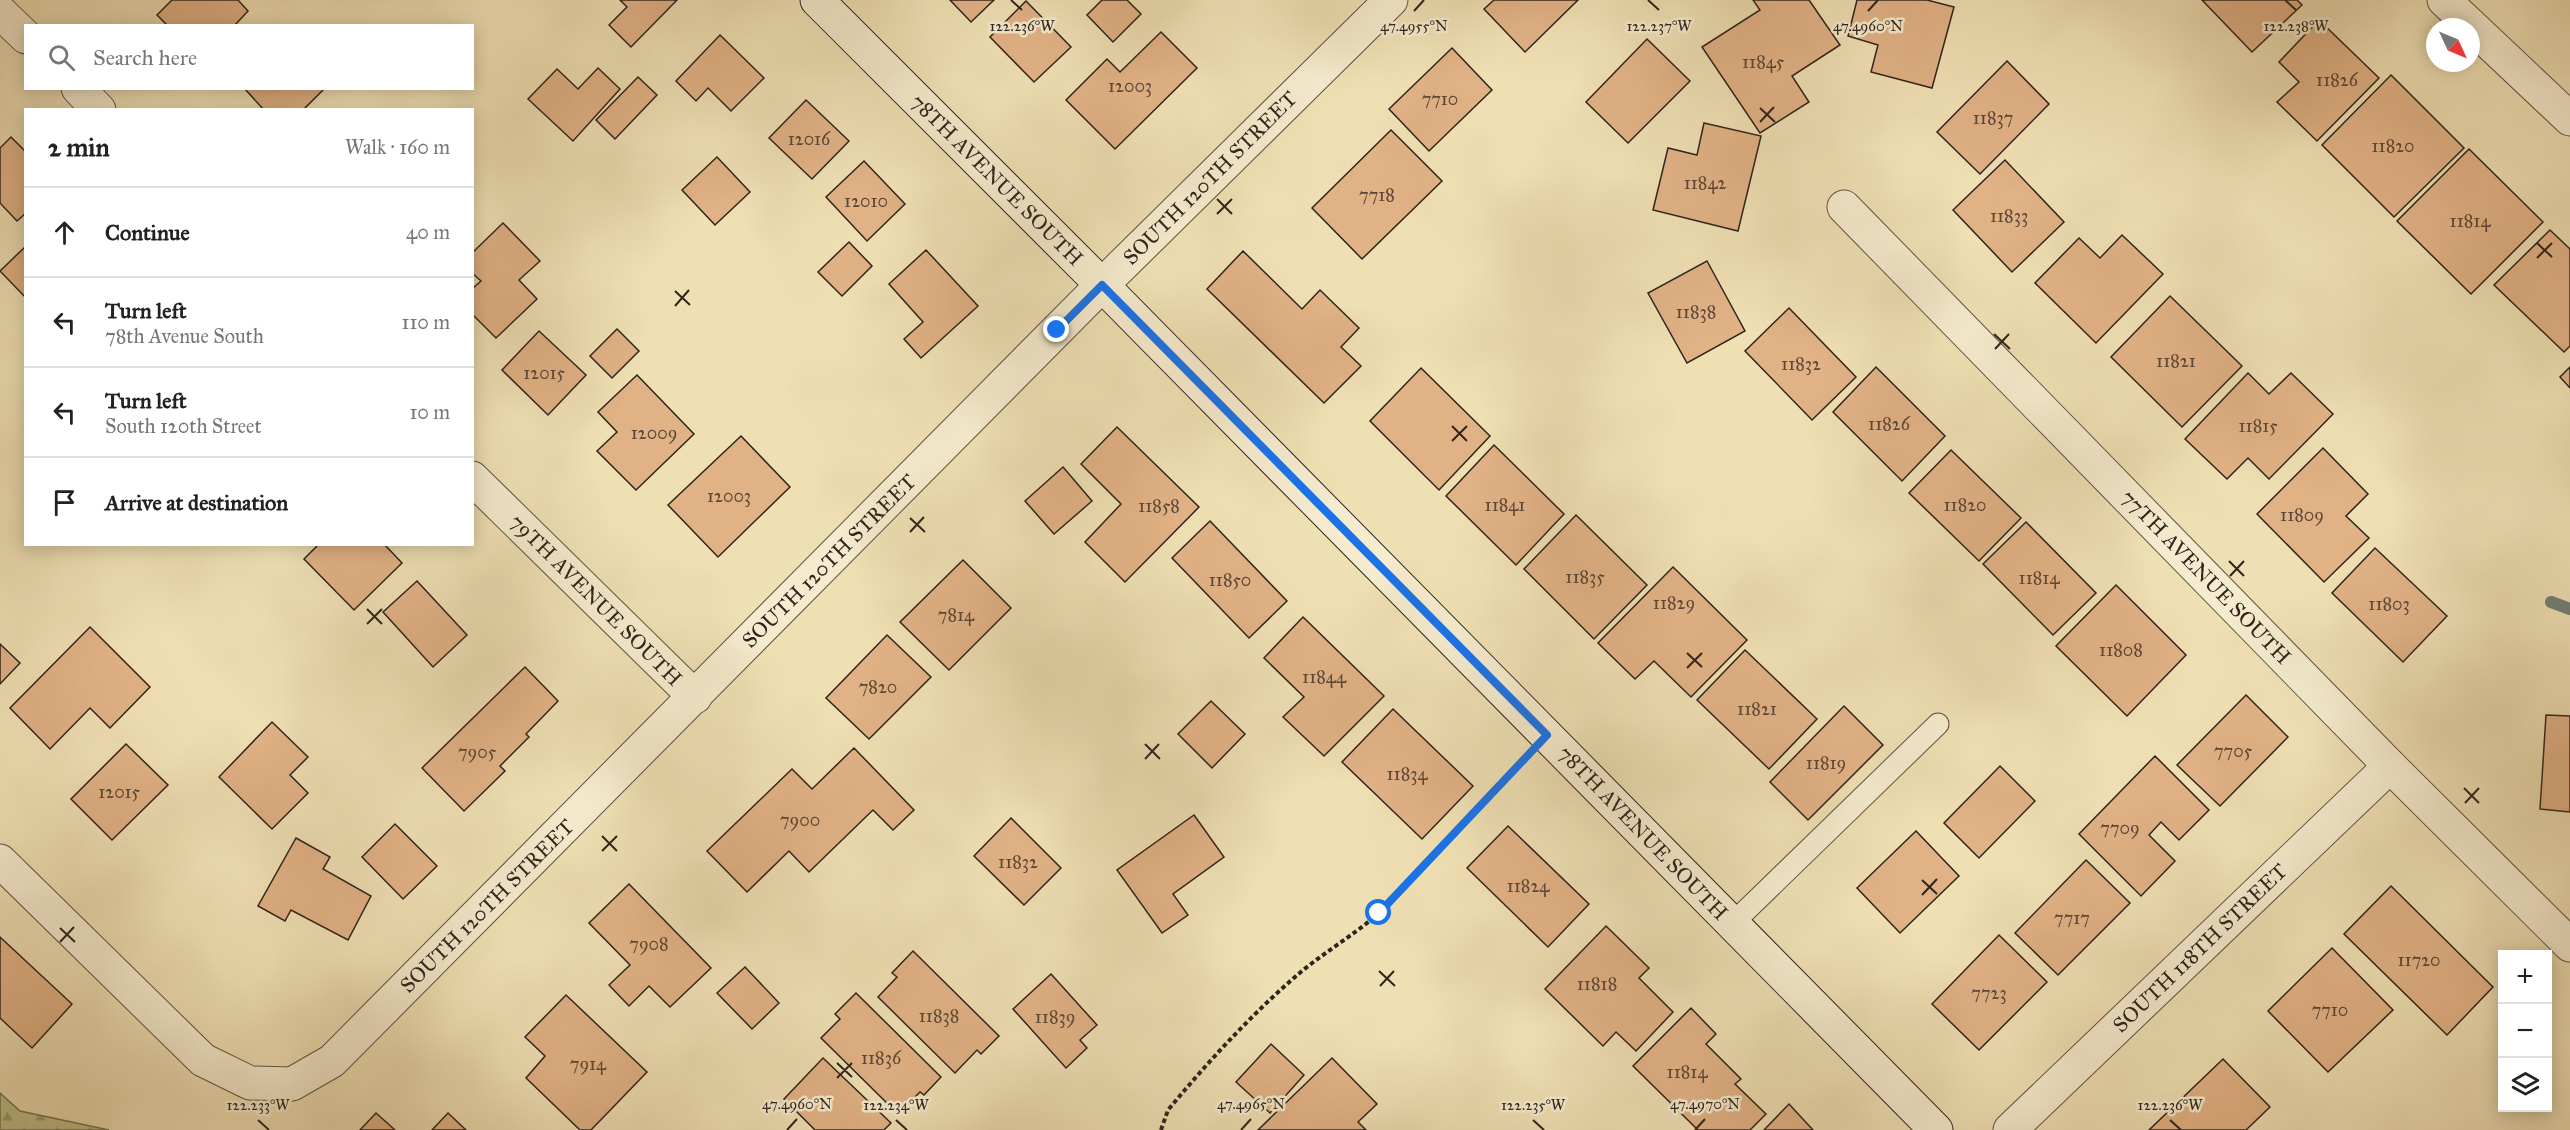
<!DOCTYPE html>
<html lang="en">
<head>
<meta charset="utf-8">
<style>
  body { margin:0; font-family:"IM FELL Great Primer",serif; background:#f2f2f2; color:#222 }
  .controls { position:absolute; right:18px; bottom:18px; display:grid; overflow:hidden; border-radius:0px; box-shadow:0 3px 15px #0003 }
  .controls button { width:54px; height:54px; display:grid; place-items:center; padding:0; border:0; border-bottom:2px solid #e0e0e0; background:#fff; color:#222; font:30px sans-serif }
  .compass { position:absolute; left:2426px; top:18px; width:54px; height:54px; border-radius:50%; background:#fff; box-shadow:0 3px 15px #0003; rotate:134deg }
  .stop { position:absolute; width:18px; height:18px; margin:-14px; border:4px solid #1a73e8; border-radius:50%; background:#fff }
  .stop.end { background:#1a73e8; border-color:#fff; box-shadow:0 2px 6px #0008 }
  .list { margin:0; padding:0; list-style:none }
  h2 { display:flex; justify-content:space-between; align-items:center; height:78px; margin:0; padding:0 24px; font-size:26px }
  h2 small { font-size:20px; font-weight:400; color:#767676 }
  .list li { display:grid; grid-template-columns:39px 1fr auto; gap:18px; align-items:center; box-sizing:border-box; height:90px; padding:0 24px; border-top:2px solid #e0e0e0 }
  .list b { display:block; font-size:22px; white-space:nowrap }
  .list p { margin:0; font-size:20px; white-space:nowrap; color:#767676 }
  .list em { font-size:20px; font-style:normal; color:#767676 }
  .icon { flex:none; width:33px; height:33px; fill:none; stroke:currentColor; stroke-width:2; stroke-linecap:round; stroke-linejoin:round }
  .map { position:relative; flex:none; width:2570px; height:1130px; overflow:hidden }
  .search { position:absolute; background:#fff; box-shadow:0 3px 15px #0003; left:24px; top:24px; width:450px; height:66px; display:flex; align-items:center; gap:15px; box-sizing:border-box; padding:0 21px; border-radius:0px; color:#767676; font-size:22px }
  .panel { position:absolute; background:#fff; box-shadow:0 3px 15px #0003; left:24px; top:108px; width:450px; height:438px; border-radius:0px }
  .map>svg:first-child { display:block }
  .forest { fill:url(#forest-firs); stroke:#767253; stroke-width:1.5 }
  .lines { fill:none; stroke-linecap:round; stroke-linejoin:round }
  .stream { stroke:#707f78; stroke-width:12 }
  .building { fill:#e1b286; stroke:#2f241c; stroke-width:1.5 }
  .lane-casing { stroke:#5f5342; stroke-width:23 }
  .street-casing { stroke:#5f5342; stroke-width:35 }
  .secondary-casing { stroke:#2f241c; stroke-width:35 }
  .path { stroke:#2f241c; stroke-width:4; stroke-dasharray:4.5 3; stroke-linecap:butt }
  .lane { stroke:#f5ebce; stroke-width:21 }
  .street { stroke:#f5ebce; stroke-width:33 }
  .secondary { stroke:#f5ebce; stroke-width:33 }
  .route { stroke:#1a73e8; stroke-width:8 }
  .ticks { fill:none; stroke:#2f241c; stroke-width:2 }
  .labels { text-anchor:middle; stroke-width:5; stroke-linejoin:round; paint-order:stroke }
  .number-label { font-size:18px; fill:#5c4836 }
  .street-label { font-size:21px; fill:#2f241c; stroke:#f5ebce }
  .ticks-label { font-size:15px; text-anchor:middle; fill:#2f241c; stroke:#f5ebce; stroke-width:5; stroke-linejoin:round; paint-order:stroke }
</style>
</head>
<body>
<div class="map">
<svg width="2570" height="1130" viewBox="0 0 2570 1130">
  <defs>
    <pattern id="forest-firs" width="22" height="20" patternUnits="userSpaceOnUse" patternTransform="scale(1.5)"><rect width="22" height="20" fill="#bec18a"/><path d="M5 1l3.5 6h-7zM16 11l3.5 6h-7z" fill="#9b9d70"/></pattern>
  </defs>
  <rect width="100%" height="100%" fill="#efe0b4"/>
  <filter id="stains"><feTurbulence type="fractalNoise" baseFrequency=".00333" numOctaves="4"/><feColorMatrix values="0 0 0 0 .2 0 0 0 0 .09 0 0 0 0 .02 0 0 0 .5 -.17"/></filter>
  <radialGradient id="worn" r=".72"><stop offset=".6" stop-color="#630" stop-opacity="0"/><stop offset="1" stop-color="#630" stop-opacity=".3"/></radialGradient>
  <!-- forest -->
  <path class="forest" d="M0,1093L20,1111L109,1130H0Z"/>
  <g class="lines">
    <!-- stream -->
    <path class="stream" d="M2551,602L2570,609"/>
  </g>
  <!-- building -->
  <g class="building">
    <path d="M172,0H238L248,11L234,26H168L157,15Z"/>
    <path d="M620,0H677L631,47L609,25L627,7Z"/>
    <path d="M950,0H994L971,22Z"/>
    <path d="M1102,0H1127L1141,14L1113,42L1087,15Z"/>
    <path d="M1494,0H1578L1525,52L1484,9Z"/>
    <path d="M1753,0H1809L1840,45L1792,76L1809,102L1760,133L1702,47L1760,10Z"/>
    <path d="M1857,0H1927L1954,7L1932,88L1871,72L1878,45L1848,36Z"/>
    <path d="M2202,0H2297L2302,5L2252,52Z"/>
    <path d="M1026,1L1071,47L1034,82L990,37Z"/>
    <path d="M2319,20L2379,78L2317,141L2277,102L2299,82L2279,62Z"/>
    <path d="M1161,32L1197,68L1115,149L1066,100L1107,59L1120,72Z"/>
    <path d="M720,35L764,78L731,111L708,88L696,101L676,81Z"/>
    <path d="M1647,39L1690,81L1628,143L1586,102Z"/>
    <path d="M1452,48L1492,90L1429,151L1389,109Z"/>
    <path d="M2007,61L2049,104L1980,174L1937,132Z"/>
    <path d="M598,68L620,89L573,141L528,99L557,69L578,89Z"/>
    <path d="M2391,75L2464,148L2394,217L2322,145Z"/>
    <path d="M638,77L657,95L615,139L596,120Z"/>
    <path d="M244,88H325L303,110H264Z"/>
    <path d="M806,100L849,141L812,179L769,138Z"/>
    <path d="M1704,123L1761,136L1738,231L1653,210L1668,148L1697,155Z"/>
    <path d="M1391,130L1442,181L1362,259L1312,208Z"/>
    <path d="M11,137L26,152V213L17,221L0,203V148Z"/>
    <path d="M2469,149L2543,222L2471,294L2397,221Z"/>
    <path d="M717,157L750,192L715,225L682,190Z"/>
    <path d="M2005,160L2064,222L2012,272L1953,210Z"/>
    <path d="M864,161L905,204L867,241L826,197Z"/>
    <path d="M503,223L540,261L519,280L537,299L496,338L472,314V289L481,281L472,273V253Z"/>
    <path d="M2550,230L2570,249V346L2564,352L2494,285Z"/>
    <path d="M2122,235L2163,274L2096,343L2035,283L2079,238L2100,258Z"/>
    <path d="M849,242L872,266L842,296L818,272Z"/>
    <path d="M26,246V298L0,271Z"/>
    <path d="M926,250L978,306L921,358L904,339L923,322L889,284Z"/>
    <path d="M1243,251L1302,309L1320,290L1359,328L1341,347L1361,366L1324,403L1207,289Z"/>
    <path d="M1707,261L1745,331L1687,363L1648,293Z"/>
    <path d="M2170,296L2242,366L2182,427L2111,357Z"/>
    <path d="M1789,308L1856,377L1812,420L1745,351Z"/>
    <path d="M617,329L639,351L612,378L590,356Z"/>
    <path d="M539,331L586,375L548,415L502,370Z"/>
    <path d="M1876,367L1945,436L1902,481L1833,412Z"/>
    <path d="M2570,367V388L2560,377Z"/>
    <path d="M1421,368L1490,436L1439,490L1370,421Z"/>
    <path d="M2248,373L2269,394L2291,373L2333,414L2269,479L2248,458L2227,479L2185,439Z"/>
    <path d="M637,375L694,434L636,490L597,451L617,432L598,412Z"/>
    <path d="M1117,427L1199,507L1125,582L1085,542L1121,504L1081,464Z"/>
    <path d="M741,436L790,487L718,557L668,505Z"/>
    <path d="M1494,445L1564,514L1516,565L1446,496Z"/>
    <path d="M2323,448L2368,494L2346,516L2369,538L2324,582L2257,514Z"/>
    <path d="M1951,450L2021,518L1979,561L1909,493Z"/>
    <path d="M1063,467L1092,501L1054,534L1025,501Z"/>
    <path d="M1576,515L1647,585L1594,639L1524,569Z"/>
    <path d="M1210,521L1287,601L1249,638L1172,558Z"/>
    <path d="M2026,522L2096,593L2053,635L1983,564Z"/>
    <path d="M319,544H384L402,563L354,610L304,559Z"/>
    <path d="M2375,548L2447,616L2403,662L2332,593Z"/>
    <path d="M963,560L1011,608L949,670L900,622Z"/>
    <path d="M1673,567L1747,640L1691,697L1654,661L1635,679L1598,643Z"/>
    <path d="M417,581L467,635L433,667L383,612Z"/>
    <path d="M2116,585L2186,655L2127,716L2056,646Z"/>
    <path d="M1303,617L1384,696L1324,756L1283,717L1304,697L1264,658Z"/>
    <path d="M90,627L150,687L110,728L90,708L50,749L10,708Z"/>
    <path d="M887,635L931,677L869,739L826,698Z"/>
    <path d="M0,644L20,663L0,684Z"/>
    <path d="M1745,650L1817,719L1769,769L1697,700Z"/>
    <path d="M525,667L558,701L526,734L529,737L500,766L505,771L464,811L422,768Z"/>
    <path d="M2246,695L2288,737L2220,806L2177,765Z"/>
    <path d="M1211,701L1245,734L1212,768L1178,734Z"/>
    <path d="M1844,706L1883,745L1808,820L1770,782Z"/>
    <path d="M1393,709L1473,786L1422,839L1342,762Z"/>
    <path d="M2546,715L2570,716V812L2540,809Z"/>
    <path d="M272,722L308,757L290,775L308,793L272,829L219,777Z"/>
    <path d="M126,744L168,785L112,840L71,799Z"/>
    <path d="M854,748L914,810L893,830L873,810L809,872L789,851L747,892L707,851L792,769L812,789Z"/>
    <path d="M2155,756L2209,810L2179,840L2161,822L2149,835L2175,861L2141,896L2079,834Z"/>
    <path d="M2000,766L2035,801L1979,858L1944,823Z"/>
    <path d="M1194,815L1224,857L1173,894L1188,915L1162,933L1117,870Z"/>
    <path d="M1011,818L1061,868L1024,905L974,856Z"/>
    <path d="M395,824L437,866L403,899L362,857Z"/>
    <path d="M1508,826L1589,904L1548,947L1467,868Z"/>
    <path d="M1916,831L1959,876L1900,933L1857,888Z"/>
    <path d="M296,838L330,857L323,869L371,896L348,940L291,910L285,921L258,906Z"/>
    <path d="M2086,860L2130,903L2058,975L2015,933Z"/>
    <path d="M629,884L711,968L670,1007L649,986L629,1006L609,985L630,965L589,923Z"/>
    <path d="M2391,886L2493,987L2447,1035L2344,934Z"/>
    <path d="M1606,926L1649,968L1639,978L1673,1012L1636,1051L1616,1032L1603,1046L1545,989Z"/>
    <path d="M1999,935L2047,982L1979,1050L1932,1004Z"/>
    <path d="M0,937L72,1004L32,1048L0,1018Z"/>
    <path d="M2332,948L2393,1010L2328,1072L2268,1011Z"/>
    <path d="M913,951L999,1036L981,1054L977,1050L955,1073L878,997L897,977L892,973Z"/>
    <path d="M745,967L779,1003L752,1029L717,993Z"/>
    <path d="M1051,974L1097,1025L1080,1040L1087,1048L1066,1068L1013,1009Z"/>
    <path d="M856,993L941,1077L924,1095L920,1092L898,1114L821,1038L840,1019L835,1014Z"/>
    <path d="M566,995L647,1072L591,1130H580L526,1078L545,1056L525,1037Z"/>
    <path d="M1691,1008L1716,1034L1706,1044L1741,1079L1735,1084L1766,1114L1750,1130H1698L1633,1066Z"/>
    <path d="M1271,1044L1304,1075L1270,1113L1236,1082Z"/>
    <path d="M823,1058L891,1123L884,1130H815L784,1099Z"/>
    <path d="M1332,1058L1377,1104L1358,1122L1366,1130H1258Z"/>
    <path d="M2223,1059L2270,1107L2246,1130H2149Z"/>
    <path d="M1789,1104L1813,1130H1764Z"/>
    <path d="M376,1113L395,1130H360Z"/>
    <path d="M448,1113L466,1130H432Z"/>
  </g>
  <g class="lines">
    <!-- lane casing -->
    <g class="lane-casing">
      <path id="lane" d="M1732,924L1938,724"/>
    </g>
    <!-- street casing -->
    <g class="street-casing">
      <g id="street">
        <path d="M2444,0L2570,119"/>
        <path d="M0,12L26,37"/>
        <path d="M78,88L99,110"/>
        <path d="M1844,207L2390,766L2570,945"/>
        <path d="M472,478L695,697"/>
        <path d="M0,861L203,1060L250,1083L292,1084L332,1061L1102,285L1391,0"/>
        <path d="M2010,1130L2390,766"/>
      </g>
    </g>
    <!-- secondary casing -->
    <g class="secondary-casing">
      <path id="secondary" d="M817,0L1102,285L1936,1130"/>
    </g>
    <!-- path -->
    <path class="path" d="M1161,1130L1168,1110C1207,1063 1249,1017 1295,977C1321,954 1353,936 1379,913L1522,762"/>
    <!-- lane -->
    <use href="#lane" class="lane"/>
    <!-- street -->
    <use href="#street" class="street"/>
    <!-- secondary -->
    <use href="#secondary" class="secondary"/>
  </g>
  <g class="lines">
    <!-- route -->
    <path class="route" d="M1057,330L1102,285L1547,735L1379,913"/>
  </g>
  <!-- ticks -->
  <path class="ticks" d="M1011,0L1022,10M1648,0L1659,10M2285,0L2296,10M1414,11L1424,0M1868,11L1878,0M1760,108L1775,122M1760,122L1774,107M1217,199L1232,214M1217,214L1232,199M2537,243L2552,257M2537,258L2552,243M675,291L690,305M675,306L689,290M1994,334L2010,349M1995,349L2009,334M1452,426L1467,441M1452,441L1467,426M910,518L925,532M910,532L924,517M2229,561L2244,576M2230,576L2244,561M367,609L382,624M367,624L382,609M1687,653L1702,667M1687,668L1702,653M1145,744L1160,759M1145,759L1159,744M2464,788L2479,803M2465,803L2479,788M602,836L617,851M602,851L617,836M1922,880L1937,894M1922,895L1937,879M60,928L75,942M60,942L74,927M1379,971L1395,986M1380,986L1394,971M837,1063L852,1077M837,1078L852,1063M258,1120L269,1130M896,1120L907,1130M1533,1120L1544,1130M2170,1120L2181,1130M787,1130L797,1119M1241,1130L1251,1119M1695,1130L1705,1119"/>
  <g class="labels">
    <!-- number labels -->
    <g class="number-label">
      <text x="1763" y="68">11845</text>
      <text x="2337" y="86">11826</text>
      <text x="1130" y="92">12003</text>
      <text x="1440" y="105">7710</text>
      <text x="1993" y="124">11837</text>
      <text x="809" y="145">12016</text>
      <text x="2393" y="152">11820</text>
      <text x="1705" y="189">11842</text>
      <text x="1377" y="201">7718</text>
      <text x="866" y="207">12010</text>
      <text x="2009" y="222">11833</text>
      <text x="2470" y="227">11814</text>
      <text x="1696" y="318">11838</text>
      <text x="2176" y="367">11821</text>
      <text x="1801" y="370">11832</text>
      <text x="544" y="379">12015</text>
      <text x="1889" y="430">11826</text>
      <text x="2258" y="432">11815</text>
      <text x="654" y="439">12009</text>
      <text x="729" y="502">12003</text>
      <text x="1505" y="511">11841</text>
      <text x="1965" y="511">11820</text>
      <text x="1159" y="512">11858</text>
      <text x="2302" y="521">11809</text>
      <text x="1585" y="583">11835</text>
      <text x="2039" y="584">11814</text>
      <text x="1230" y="586">11850</text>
      <text x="1674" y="609">11829</text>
      <text x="2389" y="610">11803</text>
      <text x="956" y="621">7814</text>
      <text x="2121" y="656">11808</text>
      <text x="1324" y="683">11844</text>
      <text x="878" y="693">7820</text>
      <text x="1757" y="715">11821</text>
      <text x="2233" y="757">7705</text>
      <text x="477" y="758">7905</text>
      <text x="1826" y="769">11819</text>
      <text x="1407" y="780">11834</text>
      <text x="119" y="798">12015</text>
      <text x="800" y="826">7900</text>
      <text x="2120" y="834">7709</text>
      <text x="1018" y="868">11832</text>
      <text x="1528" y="892">11824</text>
      <text x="2072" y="924">7717</text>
      <text x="649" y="950">7908</text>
      <text x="2419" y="966">11720</text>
      <text x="1597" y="990">11818</text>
      <text x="1989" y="999">7723</text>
      <text x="2330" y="1016">7710</text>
      <text x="939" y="1022">11838</text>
      <text x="1055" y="1023">11839</text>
      <text x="881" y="1064">11836</text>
      <text x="588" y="1070">7914</text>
      <text x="1687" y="1078">11814</text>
    </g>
    <!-- street labels -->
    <g class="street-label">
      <text transform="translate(1210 178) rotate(-45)" y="7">SOUTH 120TH STREET</text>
      <text transform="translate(997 180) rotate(45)" y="7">78TH AVENUE SOUTH</text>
      <text transform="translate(829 561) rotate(-45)" y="7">SOUTH 120TH STREET</text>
      <text transform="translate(2206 577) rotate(46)" y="7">77TH AVENUE SOUTH</text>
      <text transform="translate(596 600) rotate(45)" y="7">79TH AVENUE SOUTH</text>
      <text transform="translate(1643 833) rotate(46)" y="7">78TH AVENUE SOUTH</text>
      <text transform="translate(487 906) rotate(-45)" y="7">SOUTH 120TH STREET</text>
      <text transform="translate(2200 948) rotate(-44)" y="7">SOUTH 118TH STREET</text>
    </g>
  </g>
  <g class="ticks-label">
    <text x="1022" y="31">122.236°W</text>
    <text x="2296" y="31">122.238°W</text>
    <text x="1659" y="31">122.237°W</text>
    <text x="1414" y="31">47.4955°N</text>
    <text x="1868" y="31">47.4960°N</text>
    <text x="797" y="1109">47.4960°N</text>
    <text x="1251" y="1109">47.4965°N</text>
    <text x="1705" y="1109">47.4970°N</text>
    <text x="258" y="1110">122.233°W</text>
    <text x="896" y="1110">122.234°W</text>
    <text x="1533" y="1110">122.235°W</text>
    <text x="2170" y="1110">122.236°W</text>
  </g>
  <rect width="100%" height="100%" filter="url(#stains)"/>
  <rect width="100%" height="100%" fill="url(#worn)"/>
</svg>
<div class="controls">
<button>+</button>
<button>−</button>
<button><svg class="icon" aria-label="layers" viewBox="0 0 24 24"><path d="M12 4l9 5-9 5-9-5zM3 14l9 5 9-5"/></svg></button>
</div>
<svg class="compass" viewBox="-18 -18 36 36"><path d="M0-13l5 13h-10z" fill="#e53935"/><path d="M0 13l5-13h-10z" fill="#767676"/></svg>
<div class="stop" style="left:1379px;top:913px"></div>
<div class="stop end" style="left:1057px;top:330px"></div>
<div class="search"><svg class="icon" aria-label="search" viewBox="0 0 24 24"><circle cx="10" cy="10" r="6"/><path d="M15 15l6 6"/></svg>Search here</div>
<section class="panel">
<h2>2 min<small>Walk · 160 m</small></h2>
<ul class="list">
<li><svg class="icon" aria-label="ahead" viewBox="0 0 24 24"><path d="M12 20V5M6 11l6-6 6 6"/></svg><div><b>Continue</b></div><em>40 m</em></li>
<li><svg class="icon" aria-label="left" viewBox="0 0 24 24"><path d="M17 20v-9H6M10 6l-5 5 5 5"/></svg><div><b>Turn left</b><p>78th Avenue South</p></div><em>110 m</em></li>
<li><svg class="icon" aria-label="left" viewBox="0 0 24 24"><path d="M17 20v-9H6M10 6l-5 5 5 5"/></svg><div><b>Turn left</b><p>South 120th Street</p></div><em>10 m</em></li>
<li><svg class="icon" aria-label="arrive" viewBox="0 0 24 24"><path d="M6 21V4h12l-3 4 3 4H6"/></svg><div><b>Arrive at destination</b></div></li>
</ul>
</section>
</div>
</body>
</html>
